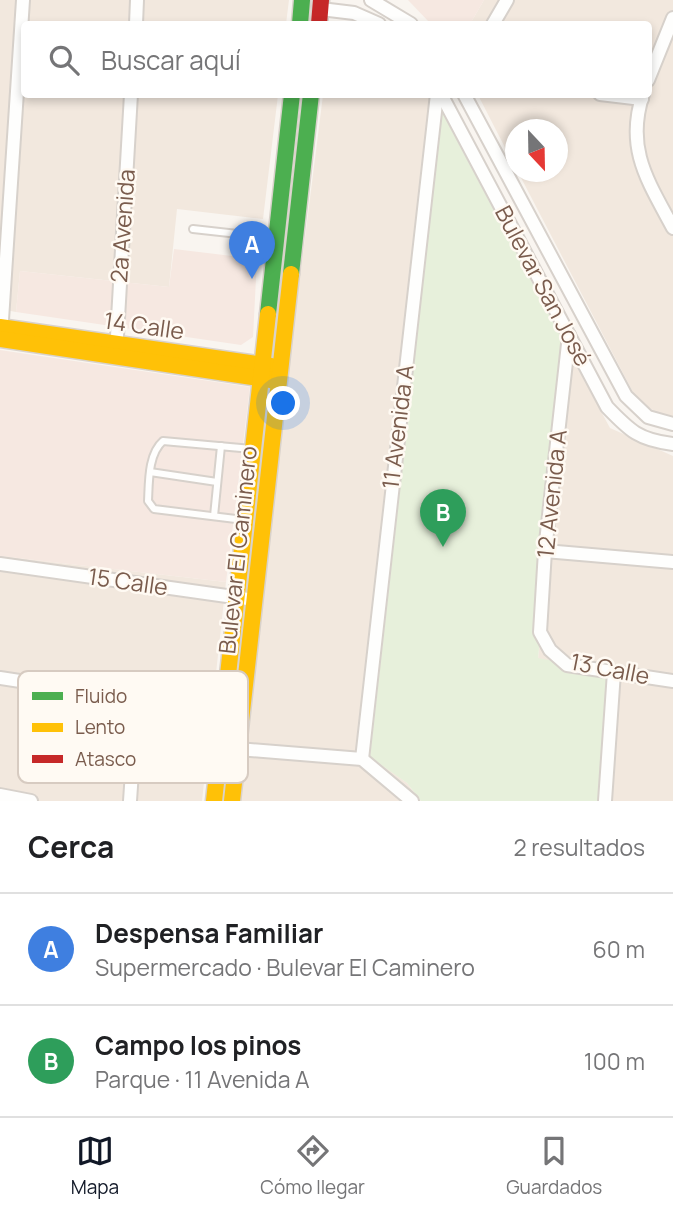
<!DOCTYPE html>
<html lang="es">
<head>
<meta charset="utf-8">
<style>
  body { margin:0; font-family:Manrope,sans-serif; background:#f6f6f6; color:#202124 }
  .compass { position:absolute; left:505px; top:119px; width:63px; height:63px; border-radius:50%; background:#fff; box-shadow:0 4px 10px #0003; rotate:158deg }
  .you { position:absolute; left:284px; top:404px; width:24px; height:24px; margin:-18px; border:5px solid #fff; border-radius:50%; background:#1a73e8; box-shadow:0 0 0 10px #1a73e833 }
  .badge { display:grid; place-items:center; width:46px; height:46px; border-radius:50%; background:#111827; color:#fff; font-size:23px; font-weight:700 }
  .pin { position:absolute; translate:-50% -58px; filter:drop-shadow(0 2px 4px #0008) }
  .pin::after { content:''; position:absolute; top:37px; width:24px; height:21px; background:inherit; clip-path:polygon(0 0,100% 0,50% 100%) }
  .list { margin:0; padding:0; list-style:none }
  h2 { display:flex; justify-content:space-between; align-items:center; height:91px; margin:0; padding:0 28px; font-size:30px }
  h2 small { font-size:23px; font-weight:400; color:#757577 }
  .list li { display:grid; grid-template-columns:46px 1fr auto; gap:21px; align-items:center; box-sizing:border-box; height:112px; padding:0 28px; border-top:2px solid #e0e0e0 }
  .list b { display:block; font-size:26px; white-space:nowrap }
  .list p { margin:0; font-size:23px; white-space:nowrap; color:#757577 }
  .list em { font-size:23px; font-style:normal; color:#757577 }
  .icon { flex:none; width:38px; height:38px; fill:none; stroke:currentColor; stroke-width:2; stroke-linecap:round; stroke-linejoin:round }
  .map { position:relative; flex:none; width:673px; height:801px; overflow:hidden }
  .search { position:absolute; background:#fff; box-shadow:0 4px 10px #0003; left:21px; right:21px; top:21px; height:77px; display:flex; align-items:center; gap:18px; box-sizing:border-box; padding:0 24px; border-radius:7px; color:#757577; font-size:26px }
  .sheet { height:315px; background:#fff }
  nav { display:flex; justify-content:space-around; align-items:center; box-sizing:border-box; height:98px; border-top:2px solid #e0e0e0; background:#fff; font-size:19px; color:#757577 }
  nav a { display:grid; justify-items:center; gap:4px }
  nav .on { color:#111827 }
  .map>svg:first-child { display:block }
  .residential { fill:#f2e8de }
  .commercial { fill:#f6e8e1 }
  .green { fill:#e7f0db }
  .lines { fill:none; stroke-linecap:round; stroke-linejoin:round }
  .lane-casing { stroke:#d7d1cb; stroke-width:10 }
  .street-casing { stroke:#d7d1cb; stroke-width:16 }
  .fast-casing { stroke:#d9d2cb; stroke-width:19 }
  .slow-casing { stroke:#d9d2cb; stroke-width:19 }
  .jam-casing { stroke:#d9d2cb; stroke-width:19 }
  .lane { stroke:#fefefd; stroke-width:6 }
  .street { stroke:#fefefd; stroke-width:12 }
  .fast { stroke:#4caf50; stroke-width:16 }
  .slow { stroke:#ffc107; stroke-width:16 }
  .jam { stroke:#c62828; stroke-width:16 }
  .labels { text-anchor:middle; stroke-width:5; stroke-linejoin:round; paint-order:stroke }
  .street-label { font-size:23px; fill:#7a5c4d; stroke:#fffaf3 }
  .key { fill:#fffaf3; stroke:#d7cbc1; stroke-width:2 }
  .key-label { font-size:19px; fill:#7a5c4d }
</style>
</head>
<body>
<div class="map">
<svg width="673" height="801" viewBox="0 0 673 801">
  <rect width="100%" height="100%" fill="#f9f5f0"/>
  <!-- residential -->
  <g class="residential">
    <path d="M0,0H289L286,24H24V94L278,95L263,219L177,209L169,287L20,271L16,312L0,309Z"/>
    <path d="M484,0H673V423L637,400L518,172H558V130H516L515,167L478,95L648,94V24H470Z"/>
    <path d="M323,95H431L442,112L370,756L407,783L421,801H234Z"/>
    <path d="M571,356L610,428L673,456V801H605L538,659Z"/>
    <path d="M0,556L226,582L202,801H0Z"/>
  </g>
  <!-- commercial -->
  <g class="commercial">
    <path d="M408,0H484L470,24H431Z"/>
    <path d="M174,249L257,259L253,337L241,345L16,312L20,271L169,287Z"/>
    <path d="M0,350L250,387L226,582L0,556Z"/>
  </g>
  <!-- green -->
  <path class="green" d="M442,112L571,356L538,658L612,672L605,801H421L407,783L370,757Z"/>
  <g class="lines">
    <!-- lane casing -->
    <g class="lane-casing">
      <g id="lane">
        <path d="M193,229L275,238"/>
        <path d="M150,472L217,482"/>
        <path d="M214,516L221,446"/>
        <path d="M244,520L154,509L148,501C149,482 148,454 163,441L252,449"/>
      </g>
    </g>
    <!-- street casing -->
    <g class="street-casing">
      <g id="street">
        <path d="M371,0L411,24"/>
        <path d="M321,9L354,13L379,24"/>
        <path d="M136,24L137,0"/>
        <path d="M493,24L507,0"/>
        <path d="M648,80L673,18"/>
        <path d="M441,94L607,407C630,431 639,440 673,444"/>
        <path d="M464,94L626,396L648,417L673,424"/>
        <path d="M600,94L642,99"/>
        <path d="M643,94C625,149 648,181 673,228"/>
        <path d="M1,335L23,0"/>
        <path d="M569,335L545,551L540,632L550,650L567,665L673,681"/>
        <path d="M116,353L131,94"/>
        <path d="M545,551L673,562"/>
        <path d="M0,564L255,600"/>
        <path d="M0,678L137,699L226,708"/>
        <path d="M238,749L362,759L412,801"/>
        <path d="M362,759L437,94"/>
        <path d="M0,795L31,801"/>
        <path d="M130,801L137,699"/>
        <path d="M605,801L614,672"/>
      </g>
    </g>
    <!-- fast casing -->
    <g class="fast-casing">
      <g id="fast">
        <path d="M300,24L302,0"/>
        <path d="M291,274L311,94"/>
        <path d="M268,314L292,94"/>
      </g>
    </g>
    <!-- slow casing -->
    <g class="slow-casing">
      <g id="slow">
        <path d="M0,327L271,366"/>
        <path d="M0,339L271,380"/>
        <path d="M214,801L268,314"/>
        <path d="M232,801L291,274"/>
      </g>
    </g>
    <!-- jam casing -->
    <g class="jam-casing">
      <path id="jam" d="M319,24L321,0"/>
    </g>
    <!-- lane -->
    <use href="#lane" class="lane"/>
    <!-- street -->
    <use href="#street" class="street"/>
    <!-- fast -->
    <use href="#fast" class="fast"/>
    <!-- slow -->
    <use href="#slow" class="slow"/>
    <!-- jam -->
    <use href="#jam" class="jam"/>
  </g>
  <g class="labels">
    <!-- street labels -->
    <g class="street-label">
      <text transform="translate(123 226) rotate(-86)" y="8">2a Avenida</text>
      <text transform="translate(543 286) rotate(62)" y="8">Bulevar San José</text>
      <text transform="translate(144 326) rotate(8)" y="8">14 Calle</text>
      <text transform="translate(398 427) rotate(-83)" y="8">11 Avenida A</text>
      <text transform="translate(552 494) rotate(-84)" y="8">12 Avenida A</text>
      <text transform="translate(238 550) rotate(-84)" y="8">Bulevar El Caminero</text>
      <text transform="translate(128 582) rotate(8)" y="8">15 Calle</text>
      <text transform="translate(610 669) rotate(11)" y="8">13 Calle</text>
    </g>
  </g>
  <!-- legend -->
  <rect x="18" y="671" width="230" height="112" rx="10" class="key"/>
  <rect x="32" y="692" width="31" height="8" fill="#4caf50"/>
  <rect x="32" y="723" width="31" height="9" fill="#ffc107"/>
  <rect x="32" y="755" width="31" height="8" fill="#c62828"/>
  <g class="key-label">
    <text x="75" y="703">Fluido</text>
    <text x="75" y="734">Lento</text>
    <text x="75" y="766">Atasco</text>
  </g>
</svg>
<svg class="compass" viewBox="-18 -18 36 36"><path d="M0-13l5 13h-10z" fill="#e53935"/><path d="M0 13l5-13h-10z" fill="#757577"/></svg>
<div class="you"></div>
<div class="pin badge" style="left:252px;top:279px;background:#3f7fe0">A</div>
<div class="pin badge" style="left:443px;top:547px;background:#2e9e5b">B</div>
<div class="search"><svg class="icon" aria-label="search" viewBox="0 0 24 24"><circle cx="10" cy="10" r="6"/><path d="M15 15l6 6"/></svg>Buscar aquí</div>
</div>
<section class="sheet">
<h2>Cerca<small>2 resultados</small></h2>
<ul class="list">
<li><span class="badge" style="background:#3f7fe0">A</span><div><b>Despensa Familiar</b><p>Supermercado · Bulevar El Caminero</p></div><em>60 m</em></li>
<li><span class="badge" style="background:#2e9e5b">B</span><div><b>Campo los pinos</b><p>Parque · 11 Avenida A</p></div><em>100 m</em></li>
</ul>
</section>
<nav>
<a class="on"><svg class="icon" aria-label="map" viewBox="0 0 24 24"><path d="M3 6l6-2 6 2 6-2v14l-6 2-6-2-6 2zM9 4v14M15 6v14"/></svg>Mapa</a>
<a><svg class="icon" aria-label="directions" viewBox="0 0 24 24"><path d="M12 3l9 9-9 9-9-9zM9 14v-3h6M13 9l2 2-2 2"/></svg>Cómo llegar</a>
<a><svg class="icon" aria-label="saved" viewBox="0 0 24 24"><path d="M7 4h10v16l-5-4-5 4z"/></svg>Guardados</a>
</nav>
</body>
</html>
